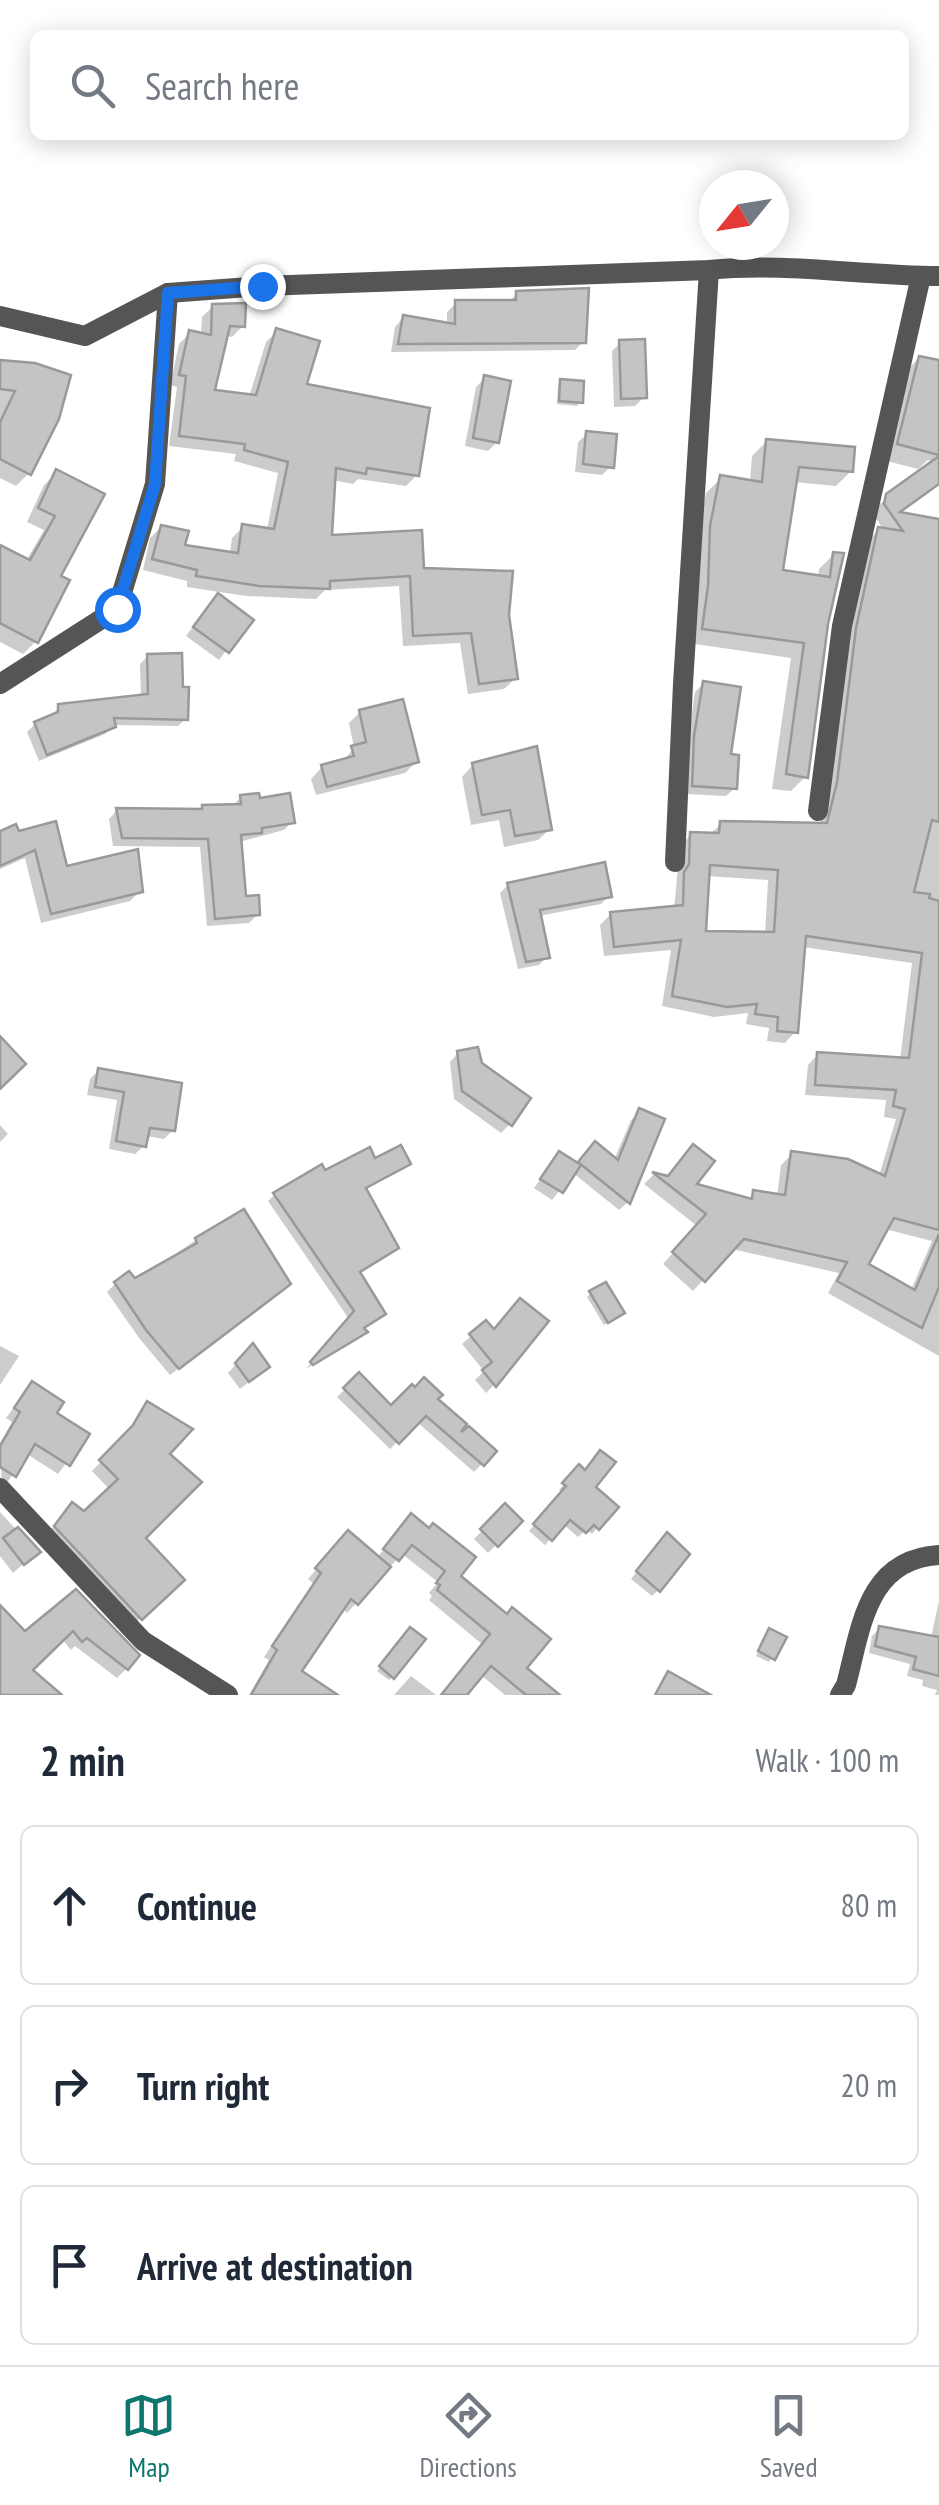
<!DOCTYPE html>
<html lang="en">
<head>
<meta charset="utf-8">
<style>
  body { margin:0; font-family:"PT Sans Narrow",sans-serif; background:#f6f6f7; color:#1f2937 }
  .compass { position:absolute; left:699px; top:170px; width:90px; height:90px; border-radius:50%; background:#fff; box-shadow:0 5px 25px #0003; rotate:240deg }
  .stop { position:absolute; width:30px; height:30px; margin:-22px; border:8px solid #1a73e8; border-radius:50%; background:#fff }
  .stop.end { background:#1a73e8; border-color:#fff; box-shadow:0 2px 10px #0008 }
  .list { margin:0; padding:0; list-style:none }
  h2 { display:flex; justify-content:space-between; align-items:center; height:130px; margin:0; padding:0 40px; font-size:42px }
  h2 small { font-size:32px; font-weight:400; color:#747a83 }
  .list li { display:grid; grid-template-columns:65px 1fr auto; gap:30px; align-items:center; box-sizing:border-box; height:160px; margin:0 20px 20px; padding:0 20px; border:2px solid #e0e1e3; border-radius:15px }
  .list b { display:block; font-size:38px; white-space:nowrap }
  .list em { font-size:32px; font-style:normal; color:#747a83 }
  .icon { flex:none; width:55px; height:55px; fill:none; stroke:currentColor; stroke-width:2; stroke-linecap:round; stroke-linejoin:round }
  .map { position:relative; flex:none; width:939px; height:1695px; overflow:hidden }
  .search { position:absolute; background:#fff; box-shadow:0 5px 25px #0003; left:30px; right:30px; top:30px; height:110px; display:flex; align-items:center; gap:25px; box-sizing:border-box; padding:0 35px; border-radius:15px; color:#747a83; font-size:38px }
  .sheet { height:670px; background:#fff }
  nav { display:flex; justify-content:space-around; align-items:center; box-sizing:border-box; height:140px; border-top:2px solid #e0e1e3; background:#fff; font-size:28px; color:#747a83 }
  nav a { display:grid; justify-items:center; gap:5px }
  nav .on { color:#0f766e }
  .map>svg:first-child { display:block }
  .shadow { fill:#0003; fill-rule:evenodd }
  .building { fill:#c4c4c4; stroke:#999; stroke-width:2.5; fill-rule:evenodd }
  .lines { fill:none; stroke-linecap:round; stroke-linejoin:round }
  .minor { stroke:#555; stroke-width:20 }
  .route { stroke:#1a73e8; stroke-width:12 }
</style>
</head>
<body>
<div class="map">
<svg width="939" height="1695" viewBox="0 0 939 1695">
  <rect width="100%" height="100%" fill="#fff"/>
  <!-- shadow -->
  <g class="shadow">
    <path d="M517,293L583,342L575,350L391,352L395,327L403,318L447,325V312L456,303H508Z"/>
    <path d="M213,306L243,326L232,337L225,336L212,392L249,397L266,342L277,331L304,386L417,475L406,486L358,479L353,484L332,480L330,537L422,570L507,615L516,678L504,689L468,694L460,643L403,646L399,586L325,590L316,599L246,596L187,587V581L143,570L150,538L161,527L182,547L230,554L232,538L243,527L267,530L278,473L234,461L236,454L169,446L177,387L170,385L179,344L190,333L201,336L202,317Z"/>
    <path d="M621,342L644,397L635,406L614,407L612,351Z"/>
    <path d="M919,358L939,363V484L898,514L939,522V1280L935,1290L939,1292V1356L828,1293L839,1273L732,1249L693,1291L663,1264L697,1226L644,1184L653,1175L666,1178L693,1147V1186L747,1200L754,1193L777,1197L781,1165L792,1154L879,1176L896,1119L884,1117L886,1100L805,1095L808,1065L818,1054L900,1060L912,963L803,947L795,1032L785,1043L767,1041L769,1028L746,1024L748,1013L714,1017L662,1006L671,950L604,956L600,925L611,914L674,909L680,846L691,835H709L721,824L820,825L827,795L846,641L868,540L879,530L885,531L874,516L876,507L934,462L928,460L918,469L883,460L903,374ZM707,876L768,880L765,934L703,933ZM885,1229L932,1241L911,1290L866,1265Z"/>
    <path d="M0,362L34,365L29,473L16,486L0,478Z"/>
    <path d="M485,378L497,442L488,451L465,446L476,387Z"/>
    <path d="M561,382L580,402L577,406L557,404L558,386Z"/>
    <path d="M587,434L611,466L602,475L575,472L578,442Z"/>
    <path d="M767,441L851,471L836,486L794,482L780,572L818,577L819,569L834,554L806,776L791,791L772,789L791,658L688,643L696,543L706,493L721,478L750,483L752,456Z"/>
    <path d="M57,472L58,577L36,641L23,654L0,642V547L26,561L44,530L27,522L44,485Z"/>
    <path d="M209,605L250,620L219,660L186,636Z"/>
    <path d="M148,656L186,719L178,726L114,725L105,734L39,761L27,732L35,724L51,718L59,706L141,697L140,664Z"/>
    <path d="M704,683L735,788L726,796L685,794L687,747L695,692Z"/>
    <path d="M360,712L416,762L405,773L316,795L311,779L322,767L342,762L354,748L349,723Z"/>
    <path d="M473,765L550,829L538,840L504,847L499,820L471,825L462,777Z"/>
    <path d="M241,797L258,801L292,822L284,830L239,842L243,899L258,914L249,923L207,926L200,847L113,846L109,819L117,810L199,811L203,808L231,807Z"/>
    <path d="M0,834H18L65,869L140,891L130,901L41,923L25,858L0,869Z"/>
    <path d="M508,885L609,896L601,904L539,916L547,957L539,965L518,969L500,893Z"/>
    <path d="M458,1053L479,1065L510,1124L501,1133L454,1099L450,1062Z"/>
    <path d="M99,1070L173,1130L164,1139L146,1136L144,1146L135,1154L109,1149L117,1100L87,1095L90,1079Z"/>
    <path d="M640,1111L662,1120L628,1202L619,1210L573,1173L552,1200L534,1188L559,1154L576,1165L586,1153L614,1160L631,1120Z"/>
    <path d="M0,1125L8,1134L0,1142Z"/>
    <path d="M374,1161L408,1164L364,1190L396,1248L358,1273L362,1329L365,1332L306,1369L349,1319L268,1201L274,1195L324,1173Z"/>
    <path d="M196,1240L279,1292L170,1375L139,1338L107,1292L115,1284L134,1282Z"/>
    <path d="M591,1293L618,1316L604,1325L587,1297Z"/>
    <path d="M545,1322L494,1385L486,1393L475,1380L484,1371L462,1344L486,1323L493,1332Z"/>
    <path d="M0,1346L19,1356L0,1385Z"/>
    <path d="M252,1346L258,1375L240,1389L228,1373Z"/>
    <path d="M359,1376L391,1408L435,1400L463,1424L452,1440L469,1429L494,1451L474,1472L417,1422L390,1449L337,1397Z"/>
    <path d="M32,1384L53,1414L87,1435L58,1474L27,1454L2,1490L0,1443L12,1422L6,1418Z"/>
    <path d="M148,1404L143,1538L181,1580L131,1627L46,1536L63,1514H84L110,1490L92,1471L124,1438Z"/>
    <path d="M573,1473H584L592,1488L615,1507L592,1534L587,1529L578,1537L563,1524L545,1545L529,1531L562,1493L559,1490Z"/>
    <path d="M505,1507L520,1521L488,1553L474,1539Z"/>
    <path d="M0,1512L37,1552L13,1573L0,1556Z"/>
    <path d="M402,1526L458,1577L523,1669L556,1695H505L481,1675L465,1695H442L483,1645L429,1600L432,1596L429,1593L438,1582L402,1554L347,1613L342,1608L298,1672L333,1695H249L269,1660L264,1657L313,1583L308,1579L339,1543L377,1558Z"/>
    <path d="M660,1542L658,1590L652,1596L631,1579Z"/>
    <path d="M76,1593L127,1668L117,1678L75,1646L71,1650L62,1639L29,1671L58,1695H0V1616L25,1634Z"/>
    <path d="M939,1601V1695H935L937,1690L922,1686L923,1680L907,1676L910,1664L869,1653L872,1636L880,1628L931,1638Z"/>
    <path d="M410,1630L392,1677L389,1680L377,1671Z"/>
    <path d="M766,1635L783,1638L769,1662L756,1656Z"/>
    <path d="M411,1676L436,1695H394Z"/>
  </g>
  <!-- building -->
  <g class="building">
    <path d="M589,288L586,343L398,344L403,315L455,324V300H516V291Z"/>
    <path d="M246,303L245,327L230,326L215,390L256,395L276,328L320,341L307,384L430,408L419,476L367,468L366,474L336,468L332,535L422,530L424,568L513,571L509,615L518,679L479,684L471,633L413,636L410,576L330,581V589L259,586L196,576L197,570L152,559L161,525L189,531L185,545L238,553L242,524L274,529L288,462L244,450L245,444L179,436L186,376L179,375L189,330L211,335L212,304Z"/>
    <path d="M645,339L647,398L621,399L619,340Z"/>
    <path d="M919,356L939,360V455L897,444Z"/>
    <path d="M0,360L35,363L71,375L59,419L31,475L0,459V422L15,391L0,389Z"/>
    <path d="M484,375L511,381L499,443L473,438Z"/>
    <path d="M560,379L584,381L583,403L559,401Z"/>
    <path d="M586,431L617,434L614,468L583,464Z"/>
    <path d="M766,439L855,447L853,472L799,467L783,570L830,577L833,552L844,553L828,624L808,778L786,774L804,643L702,629L708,586L710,526L720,475L762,482Z"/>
    <path d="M939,456V484L900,512L939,519V822L932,820L914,892L930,894L929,898L939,901V1230L894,1218L869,1264L915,1290L939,1234V1287L922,1328L837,1281L847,1262L744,1239L705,1282L672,1252L706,1214L652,1172L668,1176L693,1144L715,1161L697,1184L752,1199L753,1190L785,1195L791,1151L848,1159L885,1176L905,1109L893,1106L896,1090L815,1085L817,1052L909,1058L922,953L806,936L798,1033L777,1031L778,1017L755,1014L757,1004L727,1007L672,996L681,940L614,947L610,912L683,905L684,872L689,864L690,832L719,833L720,821L827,823L837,782L856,628L878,527L903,531L884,504L886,494ZM710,865L778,870L774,932L706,931Z"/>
    <path d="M56,469L105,494L61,576L70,580L38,643L0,623V545L30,560L55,516L38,508Z"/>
    <path d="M218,593L254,620L229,653L193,627Z"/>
    <path d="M182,653L183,687H189L188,720L114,718L116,727L47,755L34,722L58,712V704L148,694L147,654Z"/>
    <path d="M703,681L741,687L731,754L739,755L737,789L692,786L694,736Z"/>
    <path d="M403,699L419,762L327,787L321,765L354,756L351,746L366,742L359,710Z"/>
    <path d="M537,746L552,830L515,836L510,810L482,815L472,763Z"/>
    <path d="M259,793L260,798L290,793L295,823L262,828V833L241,835L246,896L259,895L260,915L215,919L208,839L122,838L116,808L202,809V805L241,804L240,795Z"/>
    <path d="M56,821L67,866L138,849L143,892L51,914L35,850L0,866V831L16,824L19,831Z"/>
    <path d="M605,862L612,897L540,910L550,958L526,962L507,883Z"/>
    <path d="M0,1036L26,1064L0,1089Z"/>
    <path d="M478,1047L482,1063L531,1098L512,1126L462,1091L457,1051Z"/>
    <path d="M98,1068L182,1083L175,1131L150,1128L146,1147L116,1141L124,1092L95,1087Z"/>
    <path d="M639,1108L665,1119L630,1204L578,1162L595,1141L618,1160Z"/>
    <path d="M401,1145L411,1164L366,1188L399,1248L360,1272L386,1314L364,1328L368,1332L313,1365L310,1362L354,1311L273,1193L322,1164L325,1170L370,1147L375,1158Z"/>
    <path d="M559,1151L581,1165L563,1193L540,1179Z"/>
    <path d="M244,1209L291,1284L179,1369L146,1330L114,1282L129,1271L135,1278L197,1243L195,1238Z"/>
    <path d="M606,1282L625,1313L608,1323L589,1291Z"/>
    <path d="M520,1298L549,1321L496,1387L482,1370L492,1362L469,1334L486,1320L494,1329Z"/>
    <path d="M253,1343L270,1367L249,1382L235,1363Z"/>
    <path d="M359,1372L391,1405L412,1384L415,1387L424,1377L443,1395L438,1399L467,1424L461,1432L469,1426L497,1451L484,1466L426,1416L399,1444L343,1388Z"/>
    <path d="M32,1381L64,1402L57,1413L90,1434L70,1466L35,1444L16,1477L0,1467V1446L20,1412L14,1408Z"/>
    <path d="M147,1401L193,1429L170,1454L202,1482L146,1538L185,1580L142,1620L54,1526L72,1502L84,1511L118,1479L99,1460L133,1425Z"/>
    <path d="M600,1450L616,1462L596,1487L619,1507L599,1530L594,1525L586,1533L570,1520L552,1541L533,1524L566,1486L562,1483L579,1464L585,1470Z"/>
    <path d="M505,1503L523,1521L498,1547L480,1529Z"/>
    <path d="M411,1513L429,1528L433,1523L476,1557L461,1576L507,1614L512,1607L551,1639L527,1668L560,1695H526L491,1666L467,1695H441L490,1634L437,1590L440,1585L436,1583L445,1571L412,1545L399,1561L383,1549Z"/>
    <path d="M18,1527L41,1552L24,1565L3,1538Z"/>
    <path d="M348,1530L391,1567L358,1605L351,1599L302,1671L338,1695H251L277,1650L272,1646L321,1573L315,1568Z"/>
    <path d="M667,1532L690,1554L660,1592L636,1571Z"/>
    <path d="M76,1589L140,1655L128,1670L87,1638L82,1642L73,1631L33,1670L62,1695H0V1605L25,1631Z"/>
    <path d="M879,1626L939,1637V1676L913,1669L916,1657L875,1646Z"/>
    <path d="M410,1627L426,1639L394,1679L379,1666Z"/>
    <path d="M769,1628L787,1637L775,1660L758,1651Z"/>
    <path d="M668,1671L711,1695H655Z"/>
  </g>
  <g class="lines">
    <!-- minor -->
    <g class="minor">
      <path d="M0,316L85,336L168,293L262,286L709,270C786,262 862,276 939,276"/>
      <path d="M0,684L117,609L155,484L168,293"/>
      <path d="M818,811L842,626L921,276"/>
      <path d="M675,862L683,684L709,270"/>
      <path d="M0,1488L143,1641L228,1695"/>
      <path d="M840,1695L846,1685C861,1629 866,1559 939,1555"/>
    </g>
  </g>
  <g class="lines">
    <!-- route -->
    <path class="route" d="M117,609L155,484L168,293L262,286"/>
  </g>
</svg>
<svg class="compass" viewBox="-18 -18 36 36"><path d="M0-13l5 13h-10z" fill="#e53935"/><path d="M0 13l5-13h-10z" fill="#747a83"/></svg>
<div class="stop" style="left:117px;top:609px"></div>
<div class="stop end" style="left:262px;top:286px"></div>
<div class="search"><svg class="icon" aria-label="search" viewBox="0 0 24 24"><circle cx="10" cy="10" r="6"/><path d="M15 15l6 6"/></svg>Search here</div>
</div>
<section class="sheet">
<h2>2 min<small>Walk · 100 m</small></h2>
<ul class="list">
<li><svg class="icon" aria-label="ahead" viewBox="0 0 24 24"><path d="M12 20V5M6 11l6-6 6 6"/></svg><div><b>Continue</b></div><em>80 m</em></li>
<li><svg class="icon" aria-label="right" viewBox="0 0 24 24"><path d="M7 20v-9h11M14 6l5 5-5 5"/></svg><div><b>Turn right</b></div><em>20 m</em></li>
<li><svg class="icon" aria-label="arrive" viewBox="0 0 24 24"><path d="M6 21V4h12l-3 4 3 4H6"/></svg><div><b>Arrive at destination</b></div></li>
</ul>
</section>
<nav>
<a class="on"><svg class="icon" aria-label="map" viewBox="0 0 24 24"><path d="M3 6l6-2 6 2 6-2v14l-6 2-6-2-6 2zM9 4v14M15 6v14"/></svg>Map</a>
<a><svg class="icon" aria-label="directions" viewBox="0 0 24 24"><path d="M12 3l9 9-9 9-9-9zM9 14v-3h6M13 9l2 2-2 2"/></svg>Directions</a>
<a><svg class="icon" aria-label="saved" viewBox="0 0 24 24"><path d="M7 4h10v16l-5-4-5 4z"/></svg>Saved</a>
</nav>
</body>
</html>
